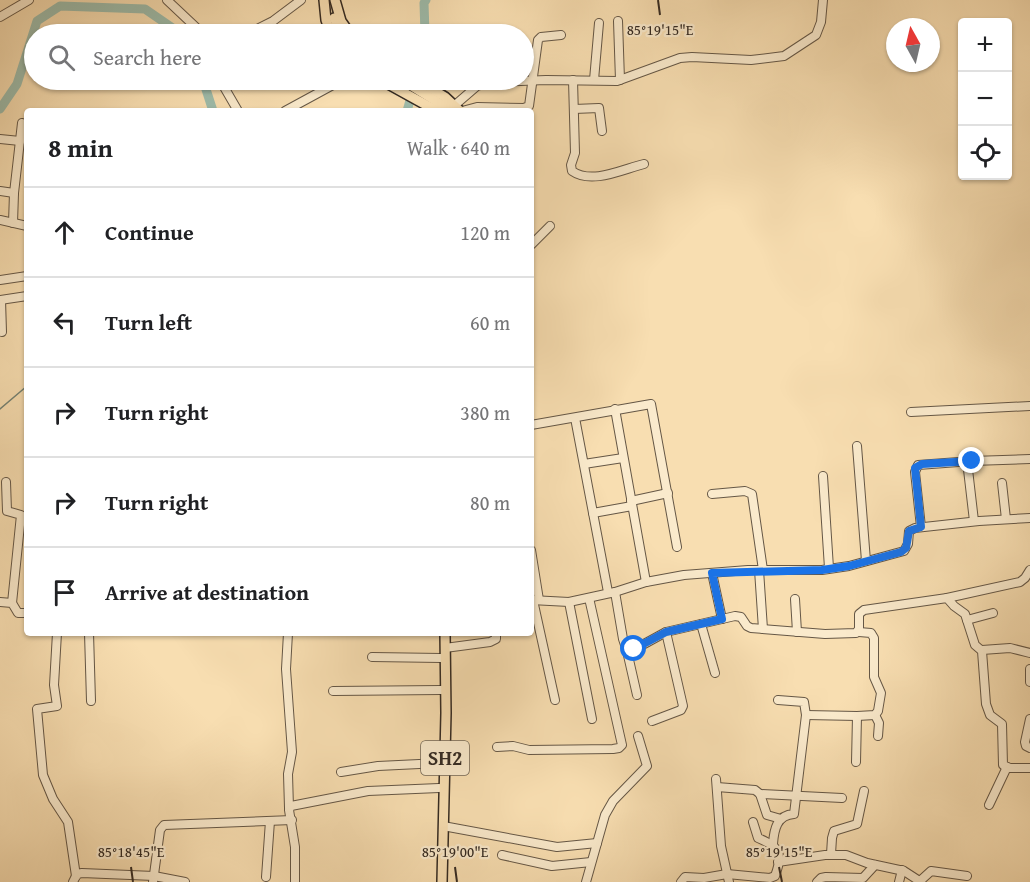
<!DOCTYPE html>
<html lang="en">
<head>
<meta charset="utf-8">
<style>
  body { margin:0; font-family:"Gentium Book Plus",serif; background:#f2f2f2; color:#202124 }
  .controls { position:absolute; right:18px; top:18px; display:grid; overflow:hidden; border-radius:6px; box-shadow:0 2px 4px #0004 }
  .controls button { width:54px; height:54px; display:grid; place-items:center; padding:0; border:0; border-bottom:2px solid #e0e0e0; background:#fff; color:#202124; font:30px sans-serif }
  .compass { position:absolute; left:886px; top:18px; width:54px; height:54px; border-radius:50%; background:#fff; box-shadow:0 2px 4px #0004; rotate:352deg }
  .stop { position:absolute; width:18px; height:18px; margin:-14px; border:4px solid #1a73e8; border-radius:50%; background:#fff }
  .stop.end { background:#1a73e8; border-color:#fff; box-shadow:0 2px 6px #0008 }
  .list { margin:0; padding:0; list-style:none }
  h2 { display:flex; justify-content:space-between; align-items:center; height:78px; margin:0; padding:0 24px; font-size:26px }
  h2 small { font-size:20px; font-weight:400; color:#757577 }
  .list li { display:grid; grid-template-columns:39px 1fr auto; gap:18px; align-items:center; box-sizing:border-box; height:90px; padding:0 24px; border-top:2px solid #e0e0e0 }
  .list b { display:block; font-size:22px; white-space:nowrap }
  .list em { font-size:20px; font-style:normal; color:#757577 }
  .icon { flex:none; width:33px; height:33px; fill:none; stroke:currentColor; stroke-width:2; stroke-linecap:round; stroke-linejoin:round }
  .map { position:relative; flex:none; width:1030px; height:882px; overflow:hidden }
  .search { position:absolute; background:#fff; box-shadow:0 2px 4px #0004; left:24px; top:24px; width:510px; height:66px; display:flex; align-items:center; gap:15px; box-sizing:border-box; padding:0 21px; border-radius:33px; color:#757577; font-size:22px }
  .panel { position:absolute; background:#fff; box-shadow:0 2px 4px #0004; left:24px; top:108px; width:510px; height:528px; border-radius:6px }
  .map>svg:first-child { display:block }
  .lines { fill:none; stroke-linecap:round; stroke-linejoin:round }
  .stream { stroke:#738274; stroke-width:1.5 }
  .river { stroke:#9dbcab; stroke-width:9 }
  .minor-casing { stroke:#655746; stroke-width:10 }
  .major-casing { stroke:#342a22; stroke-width:12 }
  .minor { stroke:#faeacc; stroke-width:8 }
  .major { stroke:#f8deb1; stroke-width:9 }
  .route { stroke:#1a73e8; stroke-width:8 }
  .ticks { fill:none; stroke:#342a22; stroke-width:2 }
  .labels { text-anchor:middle; stroke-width:4.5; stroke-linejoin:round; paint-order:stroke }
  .shield { fill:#faeacc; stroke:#6f6455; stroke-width:1.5 }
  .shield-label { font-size:20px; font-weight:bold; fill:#342a22 }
  .ticks-label { font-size:15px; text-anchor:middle; fill:#342a22; stroke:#faeacc; stroke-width:4.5; stroke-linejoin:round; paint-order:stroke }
</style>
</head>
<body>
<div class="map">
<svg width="1030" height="882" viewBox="0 0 1030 882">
  <rect width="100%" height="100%" fill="#f8deb1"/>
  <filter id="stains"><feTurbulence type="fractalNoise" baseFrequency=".00333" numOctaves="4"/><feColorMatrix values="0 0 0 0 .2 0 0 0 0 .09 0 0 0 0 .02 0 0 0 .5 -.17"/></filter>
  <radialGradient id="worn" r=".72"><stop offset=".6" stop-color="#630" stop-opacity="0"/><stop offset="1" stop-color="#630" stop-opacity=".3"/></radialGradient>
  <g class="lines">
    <!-- stream -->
    <path class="stream" d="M0,409L27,386"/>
    <!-- river -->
    <g class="river">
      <path d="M425,34L424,3L426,0"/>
      <path d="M203,80L213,111"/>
      <path d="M0,109L17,84L37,21L60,6L145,9L174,29L177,34"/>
      <path d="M407,111L413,90"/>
    </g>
    <!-- minor casing -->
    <g class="minor-casing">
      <g id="minor">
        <path d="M167,0L203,34"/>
        <path d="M0,17L29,0"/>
        <path d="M618,21L620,80"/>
        <path d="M247,34L273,21L301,0"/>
        <path d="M220,80L238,111"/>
        <path d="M573,80L575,153L571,165L572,171C592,185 623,169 644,164"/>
        <path d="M594,80L599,23"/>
        <path d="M455,105L477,86L491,82L546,80L617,81L680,58L692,57L751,60L784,56L816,35L821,22L823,0"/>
        <path d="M574,109L599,108L602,131"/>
        <path d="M285,111L342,80"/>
        <path d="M462,111L477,107L524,108L529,106L538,40L541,37L561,35"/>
        <path d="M0,139L20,141"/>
        <path d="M0,191L14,193"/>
        <path d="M0,220L27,226"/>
        <path d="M13,223L14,193L22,123"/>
        <path d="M531,245L550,226"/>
        <path d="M0,280L27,276"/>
        <path d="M0,300L27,296"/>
        <path d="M1,300L2,332"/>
        <path d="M615,409L646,582"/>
        <path d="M911,412L1030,406"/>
        <path d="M575,418L608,592"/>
        <path d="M531,425L651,404L677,547"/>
        <path d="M857,446L866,561"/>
        <path d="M967,461L974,521"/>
        <path d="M584,464L623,458"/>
        <path d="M823,476L829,568"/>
        <path d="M6,482L7,511L21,515L12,603"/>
        <path d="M1002,483L1006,519"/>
        <path d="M712,494L745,491L752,494L763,570"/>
        <path d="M631,501L668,493"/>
        <path d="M593,513L632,506"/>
        <path d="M921,527L915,472L918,465L972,461L1030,459"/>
        <path d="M531,550L539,600"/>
        <path d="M759,570L763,629"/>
        <path d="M712,573L722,619"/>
        <path d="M615,592L646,582L684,575L748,570H822L849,566L904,551L908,544L909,531L915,528L979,521L1030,518"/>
        <path d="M947,598L1020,582L1025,578L1030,570"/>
        <path d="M795,599L797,632"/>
        <path d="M531,600L569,602L615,592L623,639L627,651L635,649L666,632L735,616L741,617L747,626L751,628L825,634L856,633L859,629V614L864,610L947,598L954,606L965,614L975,645L982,651L986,704L990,715L1002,724L1003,765L1010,768H1030"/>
        <path d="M533,600L555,700"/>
        <path d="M0,602L12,603L18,613H27"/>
        <path d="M569,602L592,719"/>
        <path d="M967,620L993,613"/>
        <path d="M701,624L715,673"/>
        <path d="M57,633L54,685L57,706L37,709L43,775L53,799L68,822L76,876"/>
        <path d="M89,633L91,701"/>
        <path d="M288,633L286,669L292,752L288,774L289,808"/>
        <path d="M445,648L490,642L496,639V633"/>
        <path d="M982,650L1010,648L1030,653"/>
        <path d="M627,651L637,695"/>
        <path d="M372,657L441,658"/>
        <path d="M1030,669V682"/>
        <path d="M333,691L441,690"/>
        <path d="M806,715L857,716L875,715L878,711L881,693L874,677V638L871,633L859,632"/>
        <path d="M875,715L879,723L878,736"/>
        <path d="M1030,719L1025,742L1026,746L1030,748"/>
        <path d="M652,721L681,710L683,706L666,632"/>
        <path d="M497,747L513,746L529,750L613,749L619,748L622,745L589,598"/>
        <path d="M856,762L857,716"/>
        <path d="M341,772L378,766L440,763"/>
        <path d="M716,779L721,846L729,882"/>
        <path d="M717,787L755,790L760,794L767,815L781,819"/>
        <path d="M760,794L842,798"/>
        <path d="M989,805L1007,767"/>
        <path d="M443,826L557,847L597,843"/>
        <path d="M773,844C774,829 777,815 794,814L806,715L804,702L778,700"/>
        <path d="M831,854L832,838L834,831L857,824L864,791"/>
        <path d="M502,855L552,866L591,862"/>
        <path d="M778,862L825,855H846L867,863L904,871L921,882"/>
        <path d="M266,877L270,821"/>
        <path d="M920,881L931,871L967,876"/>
        <path d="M73,882L77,874L82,873L154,876L185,882"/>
        <path d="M153,882L160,830L164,825L292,820"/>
        <path d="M295,882V847L289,810L291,806L368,791L439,788"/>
        <path d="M586,882L605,815L613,801L647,766L638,736"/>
        <path d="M681,882L685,877L704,878L727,874L770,878L775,876C784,852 779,847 758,838L753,822"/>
        <path d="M817,882L821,878L826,877L863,878L875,865"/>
        <path d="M899,882L902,870"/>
      </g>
    </g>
    <!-- major casing -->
    <g class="major-casing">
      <g id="major">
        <path d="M324,0L326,20L331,34"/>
        <path d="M335,0L341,21L350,34"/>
        <path d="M334,18L342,34"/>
        <path d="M381,80L437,111"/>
        <path d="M402,80L452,111"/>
        <path d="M417,80L445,97L460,111"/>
        <path d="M442,882L446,713L445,633"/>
      </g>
    </g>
    <!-- minor -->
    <use href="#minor" class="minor"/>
    <!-- major -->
    <use href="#major" class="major"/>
  </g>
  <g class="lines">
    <!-- route -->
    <path class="route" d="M634,649L666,632L722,619L712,573L822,570L849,566L901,552L906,548L909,531L921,527L915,468L922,464L972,461"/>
  </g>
  <!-- ticks -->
  <path class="ticks" d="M658,0L660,15M131,867L133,882M455,867L457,882M779,867L782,882"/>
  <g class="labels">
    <!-- shield labels -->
    <rect class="shield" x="421" y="741" width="48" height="34" rx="4.5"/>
    <g class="shield-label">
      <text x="445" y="765">SH2</text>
    </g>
  </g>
  <g class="ticks-label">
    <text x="660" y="35">85°19'15"E</text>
    <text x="131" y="857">85°18'45"E</text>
    <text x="455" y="857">85°19'00"E</text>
    <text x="779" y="857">85°19'15"E</text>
  </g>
  <rect width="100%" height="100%" filter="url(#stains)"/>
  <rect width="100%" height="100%" fill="url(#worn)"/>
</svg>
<div class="controls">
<button>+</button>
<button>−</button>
<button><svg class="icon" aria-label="locate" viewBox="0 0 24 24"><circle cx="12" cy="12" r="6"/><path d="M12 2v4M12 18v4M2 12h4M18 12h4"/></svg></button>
</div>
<svg class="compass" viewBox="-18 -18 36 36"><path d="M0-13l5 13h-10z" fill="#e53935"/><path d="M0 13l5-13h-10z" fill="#757577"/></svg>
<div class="stop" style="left:634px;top:649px"></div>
<div class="stop end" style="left:972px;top:461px"></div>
<div class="search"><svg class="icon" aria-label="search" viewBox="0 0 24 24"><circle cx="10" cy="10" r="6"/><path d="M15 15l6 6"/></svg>Search here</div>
<section class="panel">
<h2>8 min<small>Walk · 640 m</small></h2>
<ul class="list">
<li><svg class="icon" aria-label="ahead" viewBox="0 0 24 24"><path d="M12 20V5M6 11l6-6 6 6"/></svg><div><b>Continue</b></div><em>120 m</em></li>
<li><svg class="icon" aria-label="left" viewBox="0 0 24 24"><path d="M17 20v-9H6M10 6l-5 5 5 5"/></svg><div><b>Turn left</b></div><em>60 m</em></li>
<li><svg class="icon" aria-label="right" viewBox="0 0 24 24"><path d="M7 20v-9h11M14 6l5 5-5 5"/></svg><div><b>Turn right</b></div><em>380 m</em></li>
<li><svg class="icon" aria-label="right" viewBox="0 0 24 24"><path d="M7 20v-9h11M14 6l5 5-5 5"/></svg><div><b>Turn right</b></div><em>80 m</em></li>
<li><svg class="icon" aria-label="arrive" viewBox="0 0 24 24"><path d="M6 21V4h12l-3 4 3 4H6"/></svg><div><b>Arrive at destination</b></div></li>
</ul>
</section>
</div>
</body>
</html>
